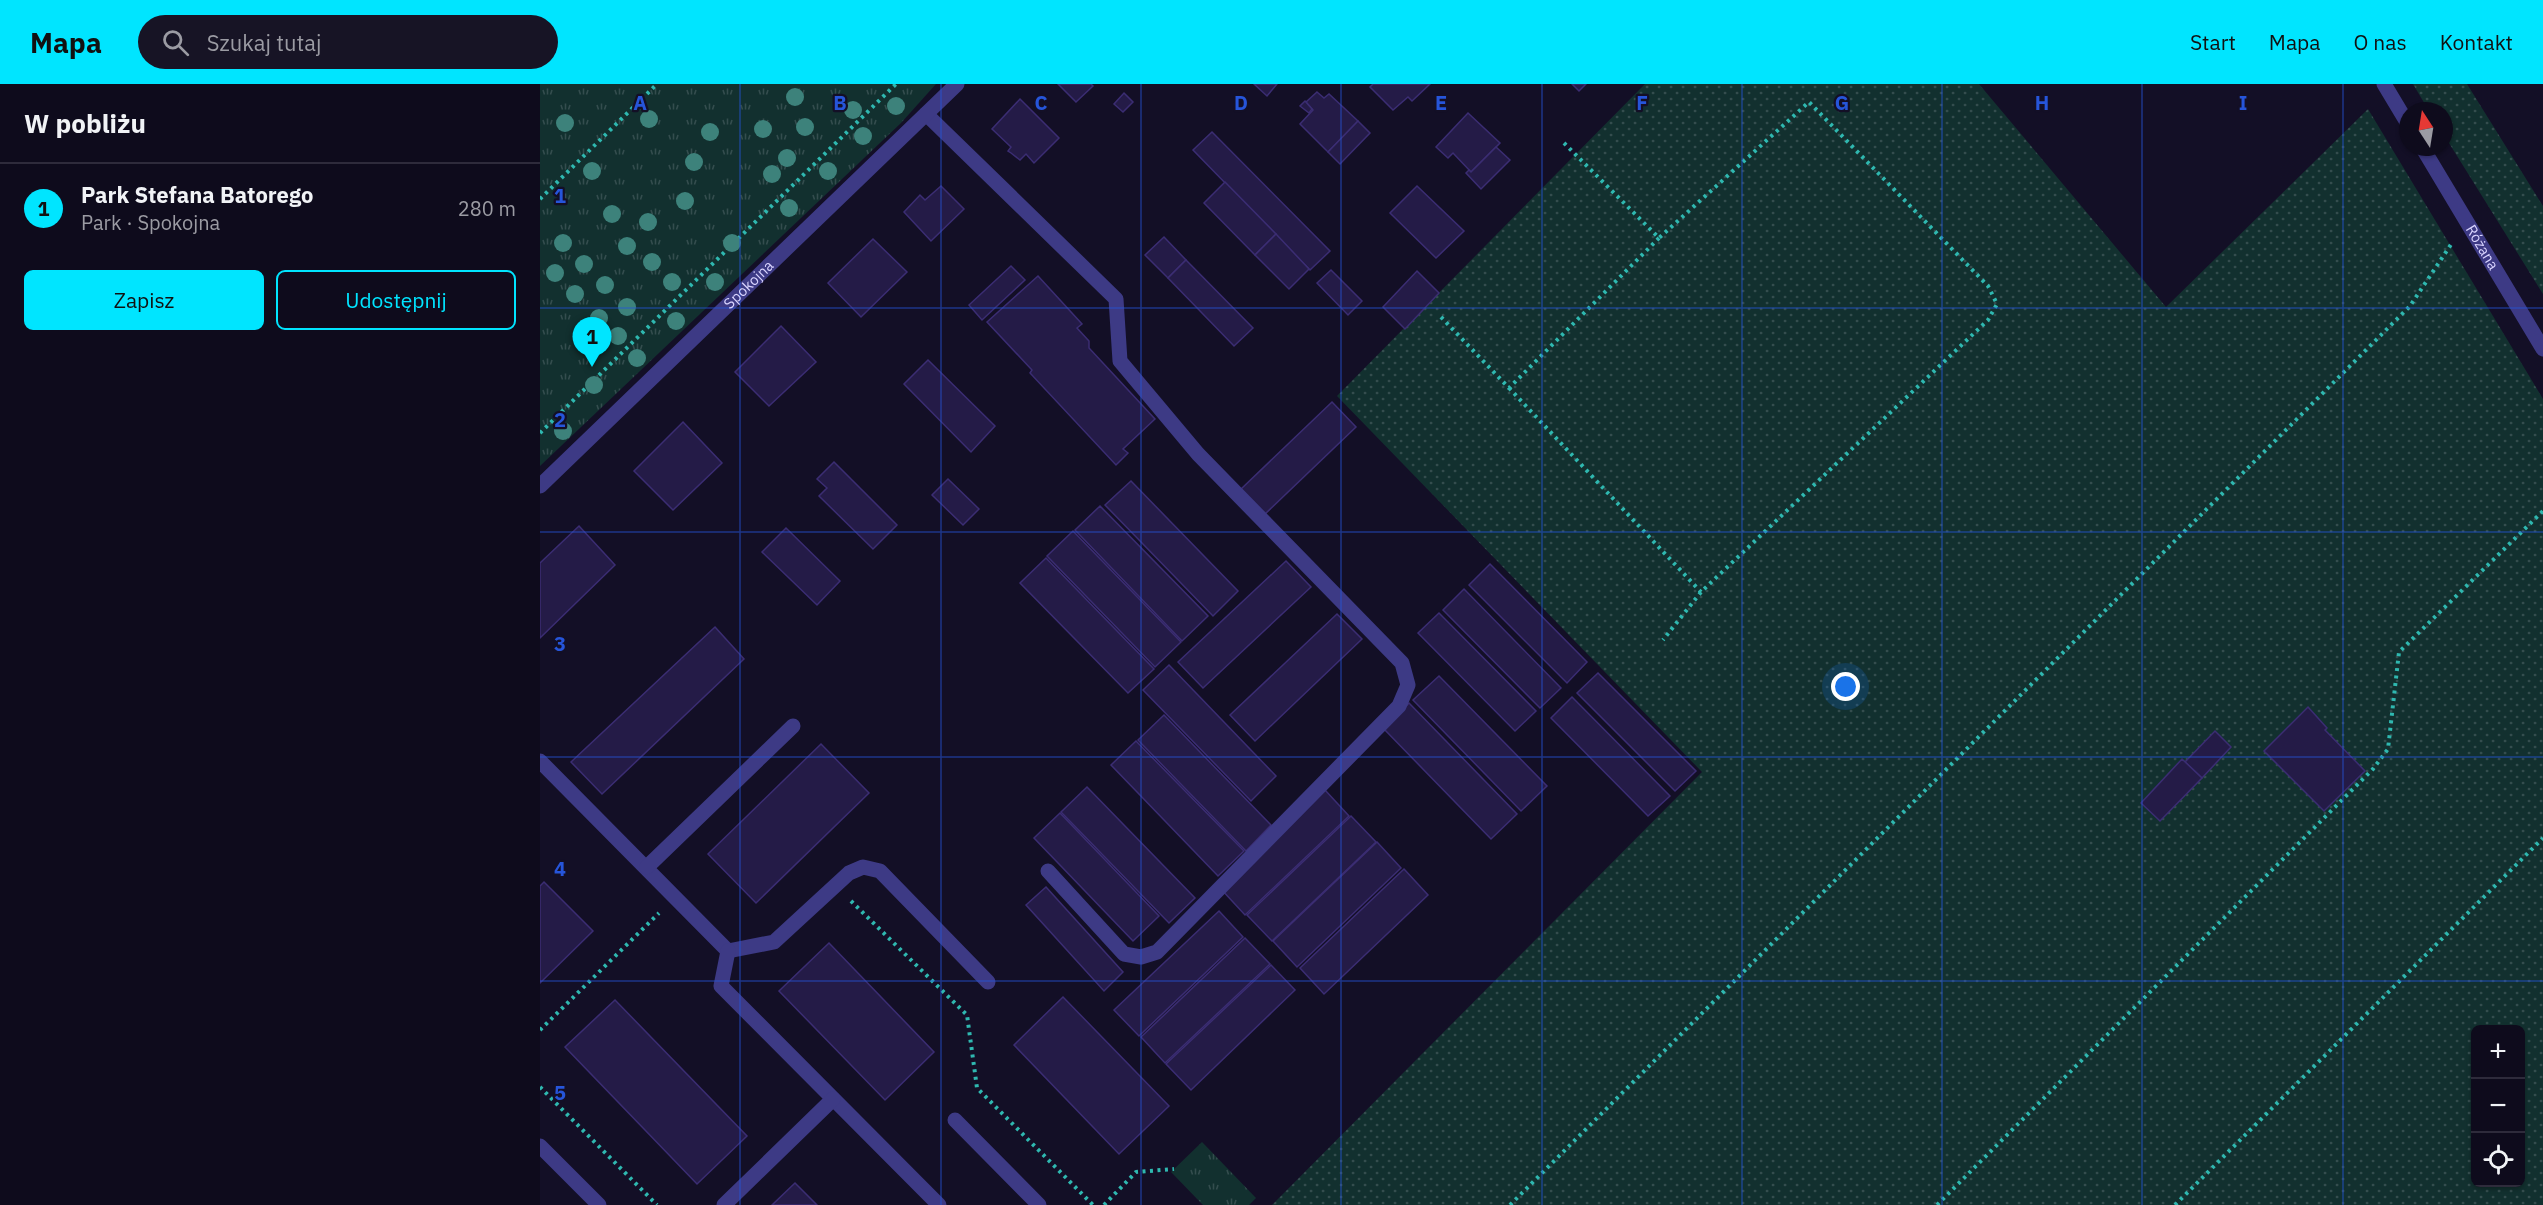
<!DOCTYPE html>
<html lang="pl">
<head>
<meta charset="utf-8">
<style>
  body { margin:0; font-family:"IBM Plex Sans",sans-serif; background:#171425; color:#f1f3f6 }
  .controls { position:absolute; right:18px; bottom:18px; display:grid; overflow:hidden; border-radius:9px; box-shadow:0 2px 4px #0004 }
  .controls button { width:54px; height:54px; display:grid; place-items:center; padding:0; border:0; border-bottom:2px solid #2e2b3b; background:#0e0b1c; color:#f1f3f6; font:30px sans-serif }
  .compass { position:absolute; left:1859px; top:18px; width:54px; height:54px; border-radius:50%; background:#0e0b1c; box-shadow:0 2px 4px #0004; rotate:348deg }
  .you { position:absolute; left:1306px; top:603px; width:21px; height:21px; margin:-15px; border:4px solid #fff; border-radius:50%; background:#1a73e8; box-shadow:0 0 0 9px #1a73e833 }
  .badge { display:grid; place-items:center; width:39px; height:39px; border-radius:50%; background:#00e5ff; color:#111; font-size:20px; font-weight:700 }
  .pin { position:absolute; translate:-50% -50px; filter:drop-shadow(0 2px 3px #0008) }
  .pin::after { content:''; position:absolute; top:32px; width:21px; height:18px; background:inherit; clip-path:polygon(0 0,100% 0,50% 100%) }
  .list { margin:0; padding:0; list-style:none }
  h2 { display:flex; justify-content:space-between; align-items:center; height:78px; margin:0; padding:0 24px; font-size:26px }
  h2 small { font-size:20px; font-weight:400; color:#9b9ba3 }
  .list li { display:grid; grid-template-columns:39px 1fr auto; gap:18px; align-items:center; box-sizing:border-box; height:90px; padding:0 24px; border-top:2px solid #2e2b3b }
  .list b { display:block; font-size:22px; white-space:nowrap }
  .list p { margin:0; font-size:20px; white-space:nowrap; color:#9b9ba3 }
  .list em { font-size:20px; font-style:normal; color:#9b9ba3 }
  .actions { display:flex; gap:12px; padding:18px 24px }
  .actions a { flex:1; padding:14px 0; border:2px solid #00e5ff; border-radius:9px; text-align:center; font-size:21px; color:#00e5ff }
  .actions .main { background:#00e5ff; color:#111 }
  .icon { flex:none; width:33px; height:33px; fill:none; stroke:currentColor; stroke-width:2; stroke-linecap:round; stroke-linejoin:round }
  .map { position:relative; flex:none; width:2003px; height:1121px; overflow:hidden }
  header { display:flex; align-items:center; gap:36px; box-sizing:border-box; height:84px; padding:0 30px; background:#00e5ff; color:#111 }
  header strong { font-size:28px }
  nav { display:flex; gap:33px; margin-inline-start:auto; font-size:21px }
  .search { width:420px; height:54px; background:#171425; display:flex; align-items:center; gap:15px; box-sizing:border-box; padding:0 21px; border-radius:33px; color:#9b9ba3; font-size:22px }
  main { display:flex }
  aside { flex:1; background:#0e0b1c }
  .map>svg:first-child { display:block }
  .grass { fill:url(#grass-dots); fill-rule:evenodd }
  .park { fill:url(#park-tufts) }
  .building { fill:#241b47; stroke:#3b2d73; stroke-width:1.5 }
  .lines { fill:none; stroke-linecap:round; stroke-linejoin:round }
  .path { stroke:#2fb8b0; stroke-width:4; stroke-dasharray:3 4.5; stroke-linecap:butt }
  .service { stroke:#3d3a85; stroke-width:15 }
  .minor { stroke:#3d3a85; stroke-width:15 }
  .tertiary { stroke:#3d3a85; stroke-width:15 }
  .tree { fill:#3d827b }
  .grid { fill:none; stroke:#2655da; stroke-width:1.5; stroke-opacity:0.55 }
  .labels { text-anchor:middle; stroke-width:4.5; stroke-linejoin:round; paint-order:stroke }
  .street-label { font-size:15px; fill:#d9d4ff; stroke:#130f26 }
  .grid-label { font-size:20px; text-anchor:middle; font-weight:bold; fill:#2655da; stroke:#130f26; stroke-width:4.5; stroke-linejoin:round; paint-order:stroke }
</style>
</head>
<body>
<header>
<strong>Mapa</strong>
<div class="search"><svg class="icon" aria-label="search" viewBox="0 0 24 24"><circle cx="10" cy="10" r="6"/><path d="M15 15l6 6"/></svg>Szukaj tutaj</div>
<nav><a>Start</a><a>Mapa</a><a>O nas</a><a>Kontakt</a></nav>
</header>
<main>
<aside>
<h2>W pobliżu<small></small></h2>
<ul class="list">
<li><span class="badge">1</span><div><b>Park Stefana Batorego</b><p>Park · Spokojna</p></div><em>280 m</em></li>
</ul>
<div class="actions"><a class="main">Zapisz</a><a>Udostępnij</a></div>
</aside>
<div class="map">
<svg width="2003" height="1121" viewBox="0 0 2003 1121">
  <defs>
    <pattern id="grass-dots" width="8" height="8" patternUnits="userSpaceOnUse" patternTransform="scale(1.5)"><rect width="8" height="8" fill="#12302f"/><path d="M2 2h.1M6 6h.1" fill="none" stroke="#344d4e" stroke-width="1.8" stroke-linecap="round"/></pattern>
    <pattern id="park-tufts" width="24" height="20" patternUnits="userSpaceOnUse" patternTransform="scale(1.5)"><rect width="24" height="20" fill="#12302f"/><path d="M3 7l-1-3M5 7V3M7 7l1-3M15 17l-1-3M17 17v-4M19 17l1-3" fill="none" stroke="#344d4e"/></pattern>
  </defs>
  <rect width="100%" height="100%" fill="#130f26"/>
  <!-- grass -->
  <g class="grass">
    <path d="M1105,0H1439L1626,223L1828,25L2003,315V1121H732L1162,688L797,312ZM1936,946H1980V1098H1936Z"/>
    <path d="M1873,0H1927L2003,122V210L1904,51V27H1889Z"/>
  </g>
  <!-- park -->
  <g class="park">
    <path d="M0,0H396L361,39L0,382Z"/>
    <path d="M662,1058L716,1114L709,1121H663L631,1088Z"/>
  </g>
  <!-- building -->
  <g class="building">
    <path d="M518,0H551L553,2L536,18Z"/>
    <path d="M714,0H737L727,12Z"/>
    <path d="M833,0H890L872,17L868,13L853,26L830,3Z"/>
    <path d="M1032,0H1046L1039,7Z"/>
    <path d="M777,8L784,14L789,10L818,37L788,68L760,40L773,26L766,18Z"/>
    <path d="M584,9L593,18L583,28L574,20Z"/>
    <path d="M480,15L519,54L494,79L486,70L480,76L471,69L468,67L471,63L452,45Z"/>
    <path d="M765,17L772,25L769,29L760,22Z"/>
    <path d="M928,29L960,59L931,88L913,69L908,74L896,63Z"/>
    <path d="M818,37L830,49L800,80L788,68Z"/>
    <path d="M672,48L790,167L770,186L653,66Z"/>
    <path d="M956,63L970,76L941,105L926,89L929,86L931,88Z"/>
    <path d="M685,98L736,150L715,171L664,119Z"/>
    <path d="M401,102L424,125L391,157L364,128L380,111L385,116Z"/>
    <path d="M877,102L924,147L896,174L850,129Z"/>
    <path d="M736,150L769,185L749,205L715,171Z"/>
    <path d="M624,153L646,176L628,194L605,171Z"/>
    <path d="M333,155L367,188L321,233L288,199Z"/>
    <path d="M646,176L713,244L694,262L628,194Z"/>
    <path d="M471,182L485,196L442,236L429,221Z"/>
    <path d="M791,186L822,217L808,231L777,199Z"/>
    <path d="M877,187L899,209L865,245L843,223Z"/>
    <path d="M498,192L542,240L537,244L549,257V264L615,335L583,365L588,369L576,381L490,289L492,286L447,238Z"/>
    <path d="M241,242L276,278L229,322L195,288Z"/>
    <path d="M388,276L455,342L431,368L364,300Z"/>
    <path d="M792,318L816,343L724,431L700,406Z"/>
    <path d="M143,338L182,379L133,426L94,387Z"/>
    <path d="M294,378L357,441L333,465L279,412L287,404L277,395Z"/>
    <path d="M408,395L439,425L423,441L392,411Z"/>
    <path d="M591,397L698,507L673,532L565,421Z"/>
    <path d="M560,422L668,532L642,557L535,446Z"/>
    <path d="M39,442L75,481L0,554V479Z"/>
    <path d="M246,444L300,497L277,521L222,468Z"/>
    <path d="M533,447L641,558L615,583L507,472Z"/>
    <path d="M506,474L614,585L588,609L480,499Z"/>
    <path d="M746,477L771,503L663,604L638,578Z"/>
    <path d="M950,480L1047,578L1027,599L929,501Z"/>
    <path d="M924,505L1021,604L1000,624L903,526Z"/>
    <path d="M899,529L996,627L975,647L878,549Z"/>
    <path d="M797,530L822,555L715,657L690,631Z"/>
    <path d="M175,543L204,575L62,710L31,678Z"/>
    <path d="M629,581L736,692L711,717L603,606Z"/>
    <path d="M1058,589L1156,687L1135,707L1037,609Z"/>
    <path d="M899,592L1007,702L981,727L873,616Z"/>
    <path d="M1032,613L1130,712L1108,732L1011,634Z"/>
    <path d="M869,619L977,730L951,755L844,645Z"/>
    <path d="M1768,623L1787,644L1785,646L1825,687L1784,727L1724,667Z"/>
    <path d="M624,631L731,741L706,767L598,656Z"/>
    <path d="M1675,647L1691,663L1662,694L1645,678Z"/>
    <path d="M596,657L704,767L678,792L571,681Z"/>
    <path d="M281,660L329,709L216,819L168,770Z"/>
    <path d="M1642,675L1662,694L1620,737L1601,719Z"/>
    <path d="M547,703L655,814L629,839L521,728Z"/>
    <path d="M785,706L809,732L705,831L681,805Z"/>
    <path d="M520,729L619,832L593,857L494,754Z"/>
    <path d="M811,732L836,758L732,857L707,831Z"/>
    <path d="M837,758L861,784L757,883L733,857Z"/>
    <path d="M864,785L888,811L784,910L760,884Z"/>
    <path d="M4,798L53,847L0,899V802Z"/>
    <path d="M506,803L583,888L564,907L486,821Z"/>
    <path d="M679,827L703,853L599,952L574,926Z"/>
    <path d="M705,854L730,880L625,979L601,953Z"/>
    <path d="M289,859L394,968L345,1016L239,907Z"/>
    <path d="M731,881L755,906L651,1006L626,980Z"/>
    <path d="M523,913L629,1022L579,1070L474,961Z"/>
    <path d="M75,916L207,1052L157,1100L25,963Z"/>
    <path d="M255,1099L277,1121H232Z"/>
  </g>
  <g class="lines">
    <!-- path -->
    <g class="path">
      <path d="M1024,59L1119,154L1269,18L1448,202L1457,220L1448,236L1161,508L1123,556"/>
      <path d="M0,115L117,0"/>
      <path d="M901,233L969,304L1119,154"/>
      <path d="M969,304L1161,508"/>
      <path d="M0,349L356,0"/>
      <path d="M311,817L427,931L437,1004L553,1121"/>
      <path d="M0,946L119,829"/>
      <path d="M0,1003L117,1121"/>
      <path d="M564,1121L596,1088L634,1085"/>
      <path d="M970,1121L1870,222L1912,159"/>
      <path d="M1397,1121L1833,685L1848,665L1859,568L2003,427"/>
      <path d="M1635,1121L2003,754"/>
    </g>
    <!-- service -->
    <g class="service">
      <path d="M386,30L576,215L580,277L658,370L862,579L868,601L859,622L617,868L601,873L584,870L508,787"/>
      <path d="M0,677L188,867L234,858L309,789L323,783L340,787L448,898"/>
      <path d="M107,783L253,642"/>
      <path d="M188,867L181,902L399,1121"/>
      <path d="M415,1036L499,1121"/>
      <path d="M0,1062L59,1121"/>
      <path d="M184,1121L293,1015"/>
    </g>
    <!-- minor -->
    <g class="minor">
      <path d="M1844,0L1868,40"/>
      <path id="s1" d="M1882,63L2003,265"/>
    </g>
    <!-- tertiary -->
    <path class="tertiary" id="s2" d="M0,402L417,0"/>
  </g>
  <!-- trees -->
  <g class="tree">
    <circle cx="255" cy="13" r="9"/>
    <circle cx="356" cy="22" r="9"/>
    <circle cx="313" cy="26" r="9"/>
    <circle cx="109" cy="35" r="9"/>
    <circle cx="25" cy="39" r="9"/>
    <circle cx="265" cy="43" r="9"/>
    <circle cx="223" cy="45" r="9"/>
    <circle cx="170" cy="48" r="9"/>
    <circle cx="323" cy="52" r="9"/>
    <circle cx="247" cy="74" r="9"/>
    <circle cx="154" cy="78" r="9"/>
    <circle cx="52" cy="87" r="9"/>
    <circle cx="288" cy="87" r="9"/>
    <circle cx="232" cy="90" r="9"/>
    <circle cx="145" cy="117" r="9"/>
    <circle cx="249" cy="124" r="9"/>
    <circle cx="72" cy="130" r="9"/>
    <circle cx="108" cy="138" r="9"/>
    <circle cx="23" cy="159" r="9"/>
    <circle cx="192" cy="159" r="9"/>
    <circle cx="87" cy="162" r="9"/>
    <circle cx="112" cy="178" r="9"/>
    <circle cx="44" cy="180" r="9"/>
    <circle cx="15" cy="189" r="9"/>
    <circle cx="132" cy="198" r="9"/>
    <circle cx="175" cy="198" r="9"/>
    <circle cx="65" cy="201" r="9"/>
    <circle cx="35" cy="210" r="9"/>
    <circle cx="87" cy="223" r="9"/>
    <circle cx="59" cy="234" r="9"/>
    <circle cx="136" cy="237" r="9"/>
    <circle cx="78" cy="252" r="9"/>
    <circle cx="97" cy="274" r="9"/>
    <circle cx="54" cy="301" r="9"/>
    <circle cx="23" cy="347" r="9"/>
  </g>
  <!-- grid -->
  <path class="grid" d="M200,0V1121M401,0V1121M601,0V1121M801,0V1121M1002,0V1121M1202,0V1121M1402,0V1121M1602,0V1121M1803,0V1121M0,224H2003M0,448H2003M0,673H2003M0,897H2003"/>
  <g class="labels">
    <!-- street labels -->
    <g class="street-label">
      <text dy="5" stroke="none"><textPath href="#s1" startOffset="117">Różana</textPath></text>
      <text dy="5" stroke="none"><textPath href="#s2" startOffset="290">Spokojna</textPath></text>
    </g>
  </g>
  <g class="grid-label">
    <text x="100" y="26">A</text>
    <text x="300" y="26">B</text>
    <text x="501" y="26">C</text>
    <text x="701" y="26">D</text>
    <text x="901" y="26">E</text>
    <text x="1102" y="26">F</text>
    <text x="1302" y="26">G</text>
    <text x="1502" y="26">H</text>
    <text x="1703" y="26">I</text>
    <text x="20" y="119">1</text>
    <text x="20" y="343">2</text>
    <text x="20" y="567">3</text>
    <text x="20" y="792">4</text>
    <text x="20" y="1016">5</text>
  </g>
</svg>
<div class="controls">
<button>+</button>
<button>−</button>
<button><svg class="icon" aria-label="locate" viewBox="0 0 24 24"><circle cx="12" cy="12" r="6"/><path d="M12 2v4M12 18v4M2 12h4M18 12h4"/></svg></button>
</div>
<svg class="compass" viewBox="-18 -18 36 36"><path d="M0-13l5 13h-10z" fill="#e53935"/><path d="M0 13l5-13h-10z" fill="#9b9ba3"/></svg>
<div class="you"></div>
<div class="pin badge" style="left:52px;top:283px">1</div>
</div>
</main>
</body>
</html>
